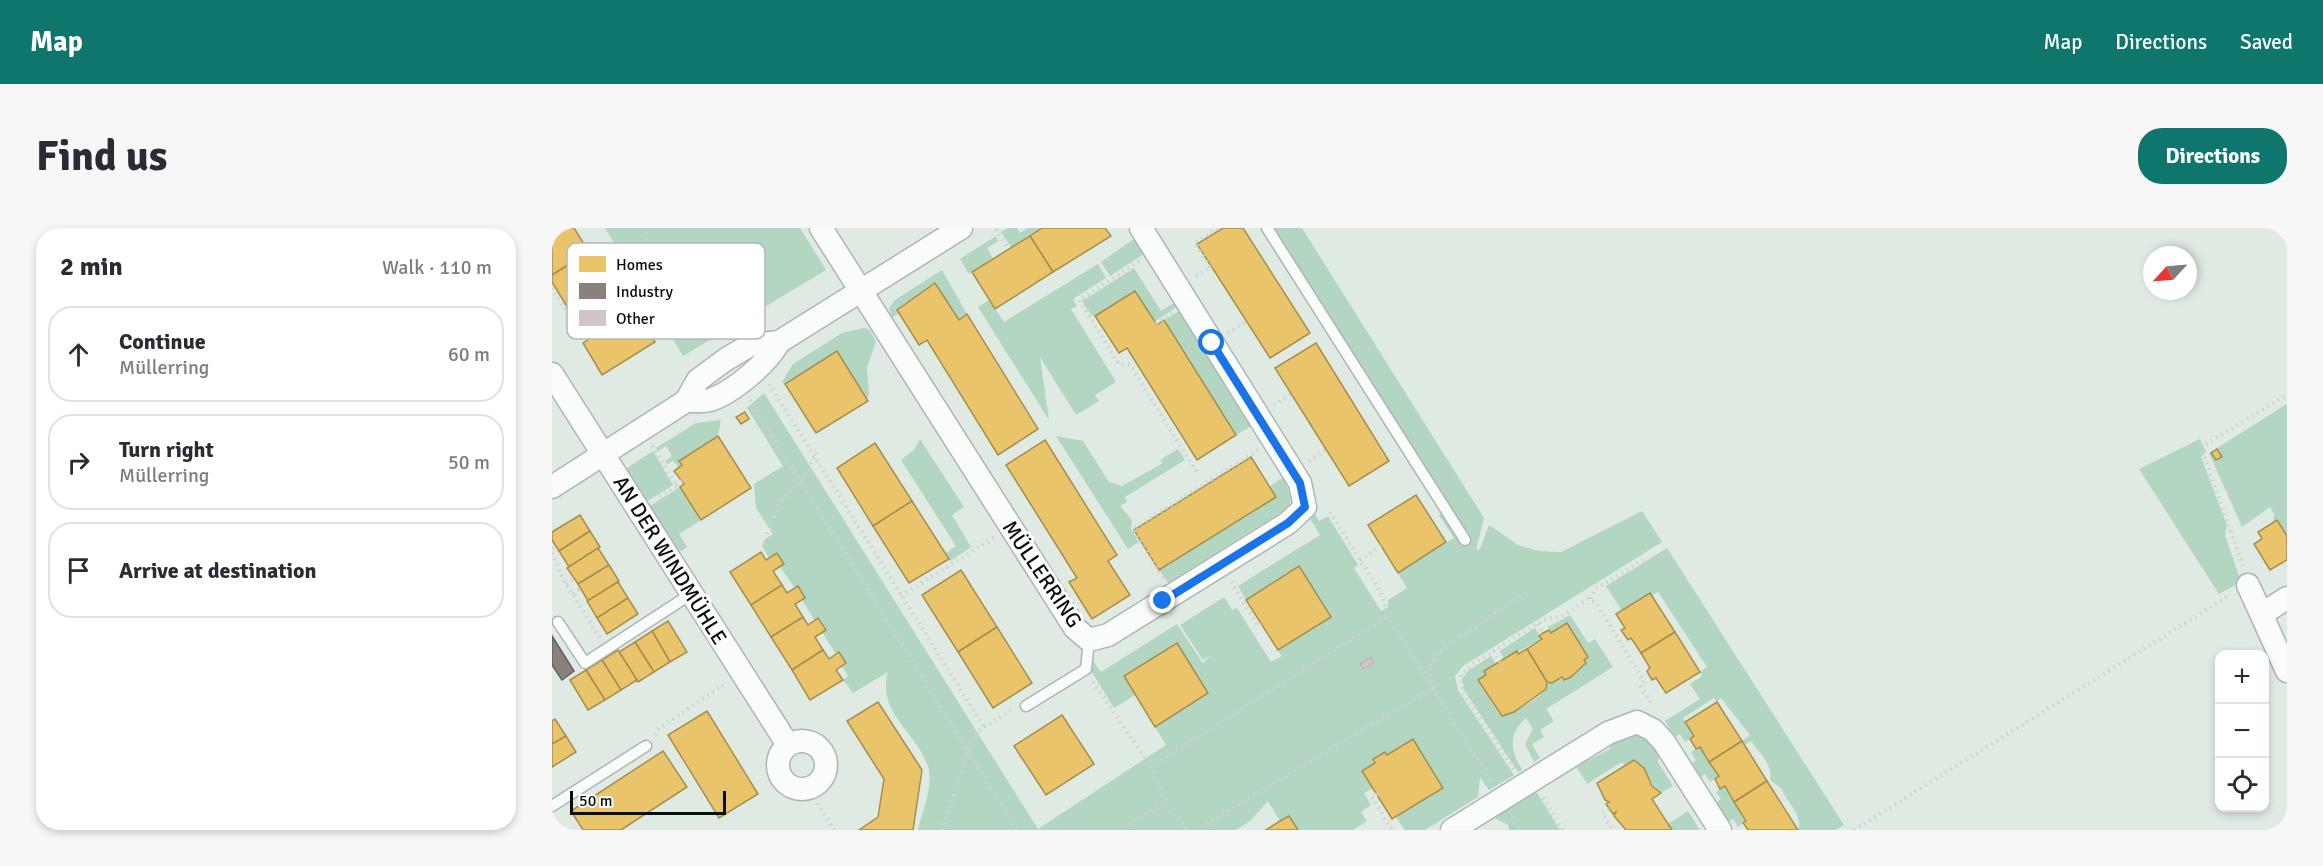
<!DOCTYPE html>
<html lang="en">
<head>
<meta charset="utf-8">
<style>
  body { margin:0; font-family:Signika,sans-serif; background:#f7f7f7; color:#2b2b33 }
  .controls { position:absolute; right:18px; bottom:18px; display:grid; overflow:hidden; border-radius:12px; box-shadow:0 3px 9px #0003 }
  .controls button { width:54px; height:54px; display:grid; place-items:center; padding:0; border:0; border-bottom:2px solid #e1e1e2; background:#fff; color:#2b2b33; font:30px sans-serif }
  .compass { position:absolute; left:1591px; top:18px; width:54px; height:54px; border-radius:50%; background:#fff; box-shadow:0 3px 9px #0003; rotate:244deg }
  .scale { position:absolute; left:18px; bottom:15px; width:156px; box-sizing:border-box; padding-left:6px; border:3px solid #09100c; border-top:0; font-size:16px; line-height:21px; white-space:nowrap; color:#09100c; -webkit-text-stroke:4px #fff; paint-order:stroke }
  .stop { position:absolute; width:18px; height:18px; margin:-14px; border:4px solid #1a73e8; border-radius:50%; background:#fff }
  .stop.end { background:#1a73e8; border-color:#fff; box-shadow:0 2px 6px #0008 }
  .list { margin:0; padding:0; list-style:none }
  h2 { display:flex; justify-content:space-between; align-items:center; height:78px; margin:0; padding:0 24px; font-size:26px }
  h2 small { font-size:20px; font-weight:400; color:#7c7c81 }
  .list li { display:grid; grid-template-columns:39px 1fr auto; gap:18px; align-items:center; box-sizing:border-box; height:96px; margin:0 12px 12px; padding:0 12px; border:2px solid #e1e1e2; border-radius:24px }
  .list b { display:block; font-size:22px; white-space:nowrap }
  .list p { margin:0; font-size:20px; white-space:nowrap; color:#7c7c81 }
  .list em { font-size:20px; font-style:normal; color:#7c7c81 }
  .icon { flex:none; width:33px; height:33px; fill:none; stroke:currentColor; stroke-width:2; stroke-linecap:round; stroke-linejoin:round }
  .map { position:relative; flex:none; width:1735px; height:602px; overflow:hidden; border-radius:24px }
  header { display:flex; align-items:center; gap:36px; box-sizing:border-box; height:84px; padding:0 30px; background:#0f766e; color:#fff }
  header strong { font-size:28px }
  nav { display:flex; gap:33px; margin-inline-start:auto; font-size:21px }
  .intro { display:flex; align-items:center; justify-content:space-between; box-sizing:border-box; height:144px; padding:0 36px }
  h1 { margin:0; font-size:42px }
  .button { padding:15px 27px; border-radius:24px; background:#0f766e; color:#fff; font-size:21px; font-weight:700 }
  main { display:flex; gap:36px; padding:0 36px }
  aside { flex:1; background:#fff; border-radius:24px; box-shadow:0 3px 9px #0003 }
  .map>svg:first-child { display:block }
  .green { fill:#b2d6c1 }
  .homes { fill:#e9c46a; stroke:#a68e4e; stroke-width:1.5 }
  .industry { fill:#8a817c; stroke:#635f5a; stroke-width:1.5 }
  .building { fill:#d2c5ca; stroke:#b7b8b7; stroke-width:1.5 }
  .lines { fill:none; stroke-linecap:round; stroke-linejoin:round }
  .lane-casing { stroke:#adb6b0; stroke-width:13 }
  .street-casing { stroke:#adb6b0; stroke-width:25 }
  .path { stroke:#ced1cf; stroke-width:4; stroke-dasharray:1.5 4.5; stroke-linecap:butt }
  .lane { stroke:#fafcfb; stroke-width:10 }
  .street { stroke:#fafcfb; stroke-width:22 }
  .route { stroke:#1a73e8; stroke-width:8 }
  .labels { text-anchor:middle; stroke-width:6; stroke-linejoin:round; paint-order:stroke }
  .street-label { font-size:21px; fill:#09100c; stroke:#fff }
  .key { fill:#fff; stroke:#b5b7b6; stroke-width:1.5 }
  .key-label { font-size:16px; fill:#09100c }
</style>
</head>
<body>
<header>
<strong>Map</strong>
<nav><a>Map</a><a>Directions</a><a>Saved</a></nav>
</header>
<div class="intro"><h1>Find us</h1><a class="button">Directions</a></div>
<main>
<aside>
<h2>2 min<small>Walk · 110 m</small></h2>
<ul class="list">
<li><svg class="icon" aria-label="ahead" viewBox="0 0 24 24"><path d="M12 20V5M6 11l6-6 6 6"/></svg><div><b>Continue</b><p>Müllerring</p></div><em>60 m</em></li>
<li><svg class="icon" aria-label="right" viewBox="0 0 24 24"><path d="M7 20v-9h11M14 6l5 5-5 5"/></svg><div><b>Turn right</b><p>Müllerring</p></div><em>50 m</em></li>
<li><svg class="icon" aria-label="arrive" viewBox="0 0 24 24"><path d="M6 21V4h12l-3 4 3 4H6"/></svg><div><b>Arrive at destination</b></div></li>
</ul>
</aside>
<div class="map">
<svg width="1735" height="602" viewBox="0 0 1735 602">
  <rect width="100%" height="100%" fill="#dfeae3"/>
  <!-- green -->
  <g class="green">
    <path d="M53,0H248L274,42L131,128Z"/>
    <path d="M456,0H465L468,5L476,0H490L459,19L449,4Z"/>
    <path d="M721,0H750L932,290L924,322L928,321L937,297L966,317L986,323L1009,324L1090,283L1110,314L911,438L903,448L906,462L962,547L937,562L928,549L926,569L873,602H853L844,589L891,560L833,524L821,531L823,535L811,543L821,560L812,565L819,577L809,584L815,593L801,602H746L737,588L728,593L716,573L698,593L684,602H366C370,584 382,557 376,538C365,505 324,484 336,444L301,465L291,452L296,448L290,438L294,435L287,424L284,426L270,404L273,401L267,391L263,393L250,372L253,369L246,359L243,360L228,339L232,336L225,325L217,330L210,318L213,311L221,306L204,280L202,256L231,238L195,180L212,165L486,601L614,517L603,499L656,465L625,415L572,448L583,467L562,480L538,441L539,430L549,444L625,396L651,435L659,427L651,432L628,397L672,369L680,382L685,380L719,434L730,428L726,422L778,389L747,339L694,372L686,358L768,307L757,289L763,286L767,293L776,288L806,337L802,340L829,383L836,379V372L855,360L846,345L902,310L887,287L898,280Z"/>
    <path d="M444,8L446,13L435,20L441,30L417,46L408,31Z"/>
    <path d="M582,11L592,26L558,48L549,34Z"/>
    <path d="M546,36L554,50L521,71L525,78L519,81L564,154L543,167L547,173L524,187L488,129L497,192L426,79L437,72L452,94Z"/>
    <path d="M582,40L609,83L622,75L625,79L602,94L583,63L543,88L539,87L530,73Z"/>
    <path d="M390,42L415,86L407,92L383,55L340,90L337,80L343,72Z"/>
    <path d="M627,83L699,198L684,207L612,92Z"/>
    <path d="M312,100L318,102L324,114L315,139L317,167L315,170L285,124L233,156L230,154L241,136L290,105Z"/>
    <path d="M1735,176V308L1721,295L1722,286L1718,279L1690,299L1657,225Z"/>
    <path d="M169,192L166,208L127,233L130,237L127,239L121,233L115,236L113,233L120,228L114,218L106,223L104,220L144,195Z"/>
    <path d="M504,208L531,213L557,254L570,258L611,235L608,232L626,221L633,232L573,269L575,274L568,278L580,292L579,301L587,314L576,321Z"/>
    <path d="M368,211L412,279L400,287L419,319L398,333L393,326L404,318L349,232L362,222Z"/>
    <path d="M1648,211L1654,224L1649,229L1675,297L1673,307L1689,354L1667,366L1587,241Z"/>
    <path d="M101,223L121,257L92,275L77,250L75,240Z"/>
    <path d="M732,249L739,271L736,280L616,355L607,342L723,270L717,259Z"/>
    <path d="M128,259L149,292L127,306L135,319L129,323L124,322L95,280Z"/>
    <path d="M1115,320L1292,597L1284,602H1246C1252,586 1234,575 1230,561L1218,552C1221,536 1207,525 1199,513L1192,517L1190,513L1198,507L1169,470L1165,474L1162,470L1131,490L1142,508L1133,514L1128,506L1123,509L1113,493L1148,471L1138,456L1150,448L1148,444L1155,439L1106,364L1100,368L1098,365L1070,383L1054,358Z"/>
    <path d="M1018,387L1036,415L1043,411L1061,439L994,481L1002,493L988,502L992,509L980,516L988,530L982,534L973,516L981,501L974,490C956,506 958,522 970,542L966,544L912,462L910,451L917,442L939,428L944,436L932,443L934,447L926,452L946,485L950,487C964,484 984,472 994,462L993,455L997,453L1000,455L1026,444L1015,396L999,405L996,399Z"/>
    <path d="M983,400L990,411L952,431L948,423Z"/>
    <path d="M1086,504L1108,524L1106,534L1121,558L1109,565C1097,556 1095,541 1082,533L1073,538L1070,534L1035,556L1025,540L1027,537L1058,521L1060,511Z"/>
    <path d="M1148,519L1166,548L1158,554L1153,546L1149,549L1140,535L1144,532L1139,524Z"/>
    <path d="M1173,558L1194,593L1186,599L1181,591L1176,594L1165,574L1169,571L1164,564Z"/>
    <path d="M976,563L985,565L1008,602H957L956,597L937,587Z"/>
    <path d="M1136,583L1148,602H1120L1116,596Z"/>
  </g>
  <!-- homes -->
  <g class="homes">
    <path d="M0,0H22L37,24L0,47Z"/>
    <path d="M490,0H553L559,8L501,44L478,8Z"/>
    <path d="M671,0H691L758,105L718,130L645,16Z"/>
    <path d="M478,8L501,44L443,81L420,44Z"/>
    <path d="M37,24L63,66L23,92L0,54V47Z"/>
    <path d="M383,55L407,92L415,86L486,201L446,227L375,112L367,117L345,82Z"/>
    <path d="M71,62L80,77L85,74L96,93L92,96L103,114L50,147L31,115L40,109L28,89Z"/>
    <path d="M583,63L605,97L612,92L684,207L645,232L575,120L567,125L543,88Z"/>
    <path d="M764,115L837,233L797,258L723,140Z"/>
    <path d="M285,123L316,173L264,205L233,156Z"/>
    <path d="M193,184L197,191L189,196L184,189Z"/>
    <path d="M166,208L199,260L149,292L128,259L132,256L122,243L130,237L127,233Z"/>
    <path d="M493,212L565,327L556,333L578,367L540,391L517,354L525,350L454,237Z"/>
    <path d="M323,215L360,273L321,298L285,240Z"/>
    <path d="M1665,221L1670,229L1664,232L1659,225Z"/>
    <path d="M699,229L724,269L607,342L582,302Z"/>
    <path d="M864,267L894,314L846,345L816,297Z"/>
    <path d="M360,273L397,331L357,355L321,298Z"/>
    <path d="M28,287L38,303L7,323L0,312V304Z"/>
    <path d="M1725,292L1735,308V332L1718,342L1702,316L1710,311L1706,304Z"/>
    <path d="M38,303L48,319L17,339L7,323Z"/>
    <path d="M46,320L57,337L26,356L15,340Z"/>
    <path d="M209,324L214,332L225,325L232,336L221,343L230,357L199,377L178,344Z"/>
    <path d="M57,337L67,353L36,373L26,356Z"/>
    <path d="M747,338L779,389L726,422L694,372Z"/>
    <path d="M409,342L445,399L406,424L370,367Z"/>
    <path d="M66,354L76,370L45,390L35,373Z"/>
    <path d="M230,357L235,365L246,358L253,370L243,376L251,389L219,409L199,377Z"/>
    <path d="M1098,365L1123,404L1089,425L1079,410L1076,412L1069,402L1073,400L1064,386Z"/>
    <path d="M76,370L86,386L55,406L45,390Z"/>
    <path d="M251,389L256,397L266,390L274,402L263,409L271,422L240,442L219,409Z"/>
    <path d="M116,393L135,424L118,434L100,403Z"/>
    <path d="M1015,395L1036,429L1032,432L1034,435L1019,449L1012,452L1010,449L1000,455L995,454L975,421L990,411L987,408L991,405L997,402L999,405Z"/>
    <path d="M445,399L480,455L441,480L406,424Z"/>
    <path d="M100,403L118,434L102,444L83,414Z"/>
    <path d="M1123,404L1148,444L1114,465L1104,450L1100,452L1097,447L1095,443L1098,440L1089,425Z"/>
    <path d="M83,414L102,444L86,454L67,424Z"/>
    <path d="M625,415L656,465L603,499L572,448Z"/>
    <path d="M975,421L995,454L994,461L962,484L950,488L926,452L934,447L932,443L965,423L966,426Z"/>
    <path d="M66,422L85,452L69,462L50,432Z"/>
    <path d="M271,422L277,431L287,424L294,435L284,442L291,452L258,472L240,442Z"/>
    <path d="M50,432L69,462L53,472L34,442Z"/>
    <path d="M34,442L53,472L36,482L18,452Z"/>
    <path d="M326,474L370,542L361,602H307L326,589L332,551L295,493Z"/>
    <path d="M1165,474L1190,513L1157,534L1148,519L1144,521L1138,511L1142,508L1133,494Z"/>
    <path d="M155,483L206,566L167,590L116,507Z"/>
    <path d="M510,487L542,536L494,567L462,518Z"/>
    <path d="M3,491L14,508L0,516V493Z"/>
    <path d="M14,508L24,524L0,539V516Z"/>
    <path d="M861,511L891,560L840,591L810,543L823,535L821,531L833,524L835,527Z"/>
    <path d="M1190,513L1215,553L1182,574L1173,558L1168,561L1163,551L1167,548L1157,534Z"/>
    <path d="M111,523L135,559L69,602H31L19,583Z"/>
    <path d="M1082,532L1092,540L1100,558L1109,565L1100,571L1120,602H1074L1062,588L1064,584L1061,586L1054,576L1057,574L1053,572L1045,555Z"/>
    <path d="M1215,553L1246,602H1196L1194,599L1191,595L1194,593L1182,574Z"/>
    <path d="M737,588L746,602H714L728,593Z"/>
  </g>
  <!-- industry -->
  <path class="industry" d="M0,408L22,443L10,452L0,437Z"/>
  <!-- building -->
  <path class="building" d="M819,429L822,434L812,441L808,436Z"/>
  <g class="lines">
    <!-- lane casing -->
    <g class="lane-casing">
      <g id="lane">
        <path d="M715,0L913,312"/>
        <path d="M6,394L33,435L139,366"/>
        <path d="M474,478L534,441L537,412"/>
        <path d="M0,578L94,518"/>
      </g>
    </g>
    <!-- street casing -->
    <g class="street-casing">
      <g id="street">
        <path d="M269,0L523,400L537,412L556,407L736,295L753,279L748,255L589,0"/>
        <path d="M0,146L236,517"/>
        <path d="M134,173C141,173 151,174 158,172C180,165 216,135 227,114"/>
        <path d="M0,259L134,173L146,152L173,132L198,117L227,114L409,0"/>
        <path d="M1696,357L1735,443"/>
        <path d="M1710,386L1735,370"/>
        <circle cx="250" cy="537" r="24"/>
        <path d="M900,602L1056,505L1085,494L1101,502L1112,514L1168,602"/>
      </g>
    </g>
    <!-- path -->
    <g class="path">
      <path d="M88,0L162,114"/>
      <path d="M444,1L456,21"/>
      <path d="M587,33L527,72L567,136L578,137L646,246"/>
      <path d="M658,39L643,15L667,0"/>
      <path d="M644,48L658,39"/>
      <path d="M0,60L30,107L40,109"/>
      <path d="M604,96L620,85"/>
      <path d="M676,105L695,93"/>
      <path d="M217,156L432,499"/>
      <path d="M198,172L465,602"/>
      <path d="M722,177L739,166"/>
      <path d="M100,218L125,258L104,270"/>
      <path d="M757,233L774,222"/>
      <path d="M124,257L130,253"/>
      <path d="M778,284L830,367L836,388L939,554"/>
      <path d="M215,306L226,280L236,265L249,255L266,222"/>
      <path d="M0,320L4,318"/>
      <path d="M0,325L11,351L48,410"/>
      <path d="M808,332L829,318"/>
      <path d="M1691,338L1649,219L1735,167"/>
      <path d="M611,350L581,301L706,222"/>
      <path d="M679,354L706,398L709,396"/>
      <path d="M14,356L22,351"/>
      <path d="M21,366L28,361"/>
      <path d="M349,368L443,309"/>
      <path d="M1039,371L1042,362L1092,331"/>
      <path d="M986,396L991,405"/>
      <path d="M941,423L948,434"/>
      <path d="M541,454L599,539L614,575L635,602"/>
      <path d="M104,507L105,502L174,455"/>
      <path d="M599,539L836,388"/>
      <path d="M962,541L911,465L909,447L922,435L992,392L1012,387L1036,371L1044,375L1092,453L1088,457L1101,478"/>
      <path d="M261,558L267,578L282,602"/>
      <path d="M825,566L820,569L840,602"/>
      <path d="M991,570L1011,602"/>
      <path d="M1057,581L1050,585L1061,602"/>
      <path d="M960,588L968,602"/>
      <path d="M390,602L422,505L460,482"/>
      <path d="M568,602L614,575"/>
      <path d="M645,602L882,459L876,439L886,424L975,364"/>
      <path d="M1302,602L1678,367"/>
    </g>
    <!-- lane -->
    <use href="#lane" class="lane"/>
    <!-- street -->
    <use href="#street" class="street"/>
  </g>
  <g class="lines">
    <!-- route -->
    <path class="route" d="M611,373L736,295L753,279L748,255L660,115"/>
  </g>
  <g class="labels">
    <!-- street labels -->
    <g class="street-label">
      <text transform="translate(118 332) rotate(58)" y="7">AN DER WINDMÜHLE</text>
      <text transform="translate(490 346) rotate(56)" y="7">MÜLLERRING</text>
    </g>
  </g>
  <!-- legend -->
  <rect x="15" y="15" width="198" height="96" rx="9" class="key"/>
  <rect x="27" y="28" width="27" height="16" fill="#e9c46a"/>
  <rect x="27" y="55" width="27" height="16" fill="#8a817c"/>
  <rect x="27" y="82" width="27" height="16" fill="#d2c5ca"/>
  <g class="key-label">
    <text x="64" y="42">Homes</text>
    <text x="64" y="69">Industry</text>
    <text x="64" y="96">Other</text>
  </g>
</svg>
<div class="controls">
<button>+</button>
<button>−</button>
<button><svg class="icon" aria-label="locate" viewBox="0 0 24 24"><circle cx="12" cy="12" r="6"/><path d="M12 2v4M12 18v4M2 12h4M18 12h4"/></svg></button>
</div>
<svg class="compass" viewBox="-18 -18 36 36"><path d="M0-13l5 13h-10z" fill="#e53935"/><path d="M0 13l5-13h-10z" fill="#7c7c81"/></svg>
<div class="scale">50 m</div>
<div class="stop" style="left:660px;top:115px"></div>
<div class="stop end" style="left:611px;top:373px"></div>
</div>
</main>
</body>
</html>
